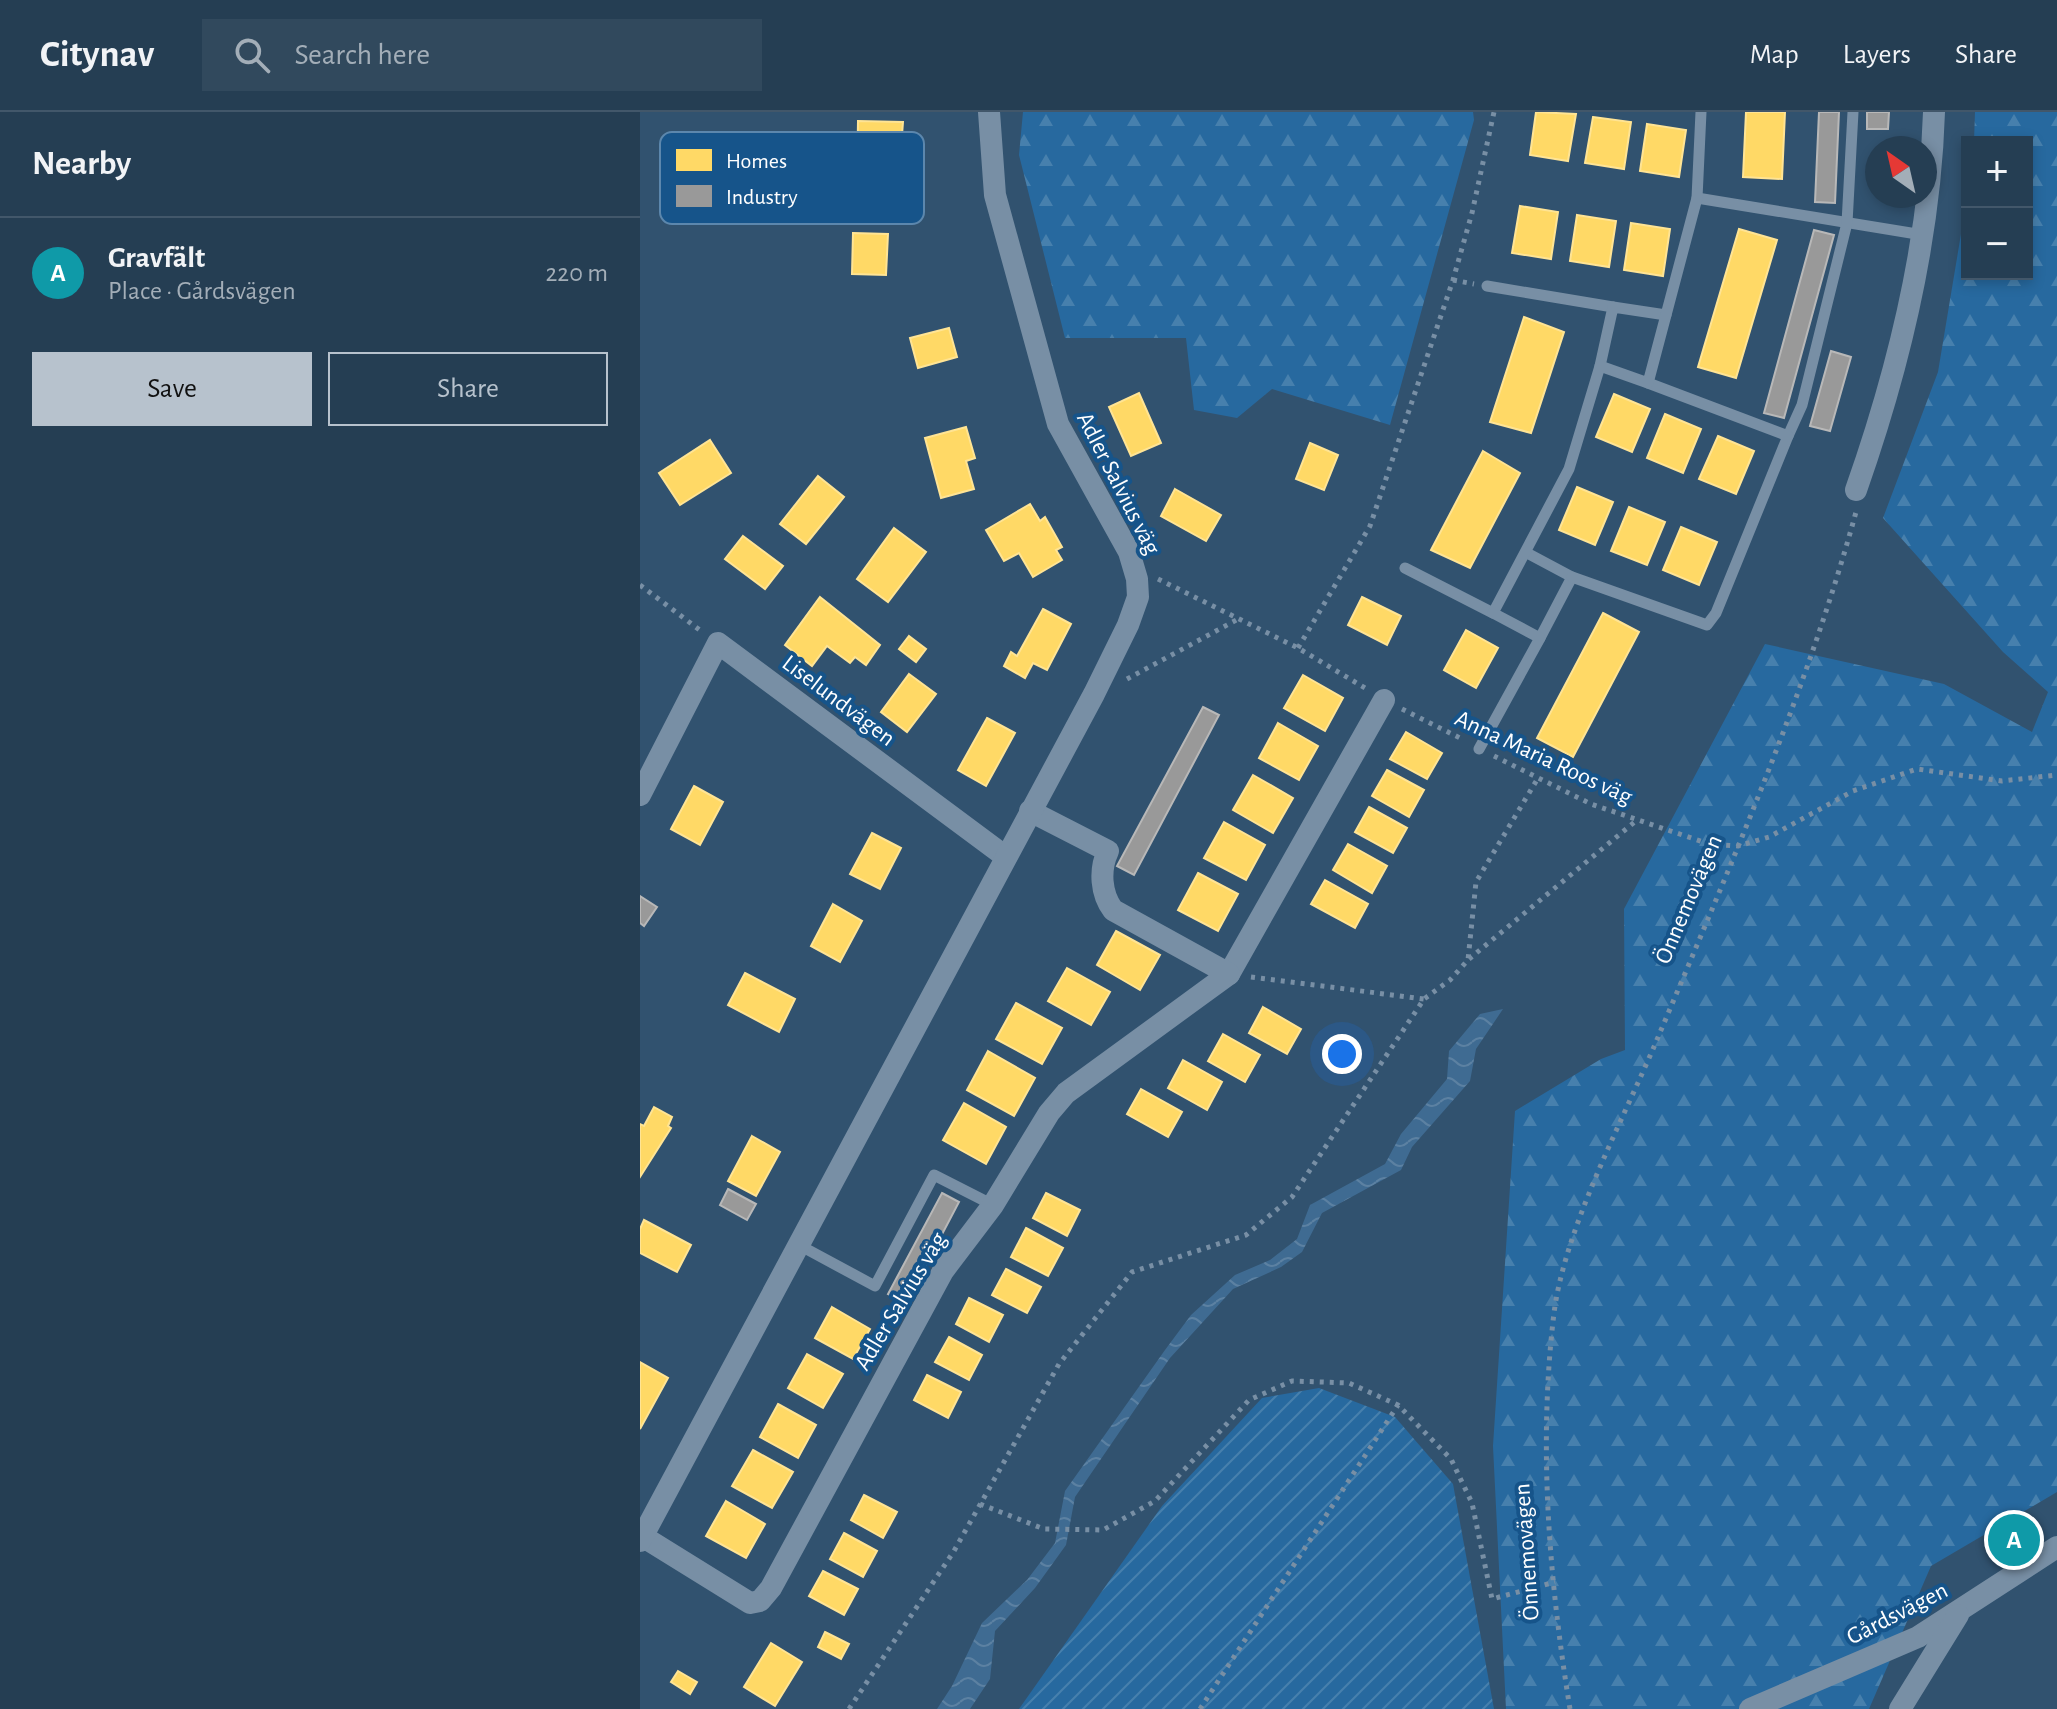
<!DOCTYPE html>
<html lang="en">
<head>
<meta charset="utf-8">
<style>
  body { margin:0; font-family:"Alegreya Sans",sans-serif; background:#31495d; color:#f1f3f6 }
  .controls { position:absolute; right:24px; top:24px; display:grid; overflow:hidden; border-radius:0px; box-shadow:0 4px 12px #0003 }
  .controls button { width:72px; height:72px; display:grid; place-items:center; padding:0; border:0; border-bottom:2px solid #42576a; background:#253e53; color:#f1f3f6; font:40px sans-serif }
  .compass { position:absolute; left:1225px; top:24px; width:72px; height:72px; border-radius:50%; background:#253e53; box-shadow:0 4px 12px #0003; rotate:326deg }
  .you { position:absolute; left:702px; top:942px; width:28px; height:28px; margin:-20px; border:6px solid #fff; border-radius:50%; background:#1a73e8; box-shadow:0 0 0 12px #1a73e833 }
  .badge { display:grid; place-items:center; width:52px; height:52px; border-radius:50%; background:#b7c2cd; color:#fff; font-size:26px; font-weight:700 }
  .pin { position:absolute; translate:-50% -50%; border:4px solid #fff; box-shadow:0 2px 8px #0006 }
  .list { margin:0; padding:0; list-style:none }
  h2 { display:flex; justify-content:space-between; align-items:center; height:104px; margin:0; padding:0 32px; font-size:34px }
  h2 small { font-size:26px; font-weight:400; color:#a3aeb8 }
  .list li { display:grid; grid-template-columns:52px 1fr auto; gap:24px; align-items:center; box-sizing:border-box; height:112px; padding:0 32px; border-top:2px solid #42576a }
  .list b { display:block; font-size:30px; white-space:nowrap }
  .list p { margin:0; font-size:26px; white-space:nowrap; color:#a3aeb8 }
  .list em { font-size:26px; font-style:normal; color:#a3aeb8 }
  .actions { display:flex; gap:16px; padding:24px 32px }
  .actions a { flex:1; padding:18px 0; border:2px solid #b7c2cd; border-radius:0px; text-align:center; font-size:28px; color:#b7c2cd }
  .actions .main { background:#b7c2cd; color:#111 }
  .icon { flex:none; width:44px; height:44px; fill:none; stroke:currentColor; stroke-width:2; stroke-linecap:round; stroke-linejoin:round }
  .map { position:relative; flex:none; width:1417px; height:1597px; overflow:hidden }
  header { display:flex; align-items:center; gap:48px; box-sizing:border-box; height:112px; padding:0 40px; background:#253e53; border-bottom:2px solid #42576a }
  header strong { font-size:38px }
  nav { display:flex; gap:44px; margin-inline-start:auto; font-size:28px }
  .search { width:560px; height:72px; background:#31495d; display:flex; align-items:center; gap:20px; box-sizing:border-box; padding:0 28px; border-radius:0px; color:#a3aeb8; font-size:30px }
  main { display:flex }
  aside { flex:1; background:#253e53 }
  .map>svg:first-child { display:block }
  .forest { fill:url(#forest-firs) }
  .garden { fill:url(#garden-furrows) }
  .water { fill:url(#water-waves) }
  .homes { fill:#ffd966; stroke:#ffe494; stroke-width:2 }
  .industry { fill:#999; stroke:#b8b8b8; stroke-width:2 }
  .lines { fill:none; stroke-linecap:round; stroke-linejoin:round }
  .path { stroke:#788fa5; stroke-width:5; stroke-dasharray:4 6; stroke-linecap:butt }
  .service { stroke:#788fa5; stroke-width:11 }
  .minor { stroke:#788fa5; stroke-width:22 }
  .labels { text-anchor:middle; stroke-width:8; stroke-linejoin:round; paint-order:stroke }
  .street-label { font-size:24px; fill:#fff; stroke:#16548a }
  .key { fill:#16548a; stroke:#5c87ad; stroke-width:2 }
  .key-label { font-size:22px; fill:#fff }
</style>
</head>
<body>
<header>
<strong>Citynav</strong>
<div class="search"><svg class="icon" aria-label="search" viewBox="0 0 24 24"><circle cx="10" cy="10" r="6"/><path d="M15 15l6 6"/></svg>Search here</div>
<nav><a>Map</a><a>Layers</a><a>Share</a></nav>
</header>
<main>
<aside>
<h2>Nearby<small></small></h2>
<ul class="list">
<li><span class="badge" style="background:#0f9aa8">A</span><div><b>Gravfält</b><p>Place · Gårdsvägen</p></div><em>220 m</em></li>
</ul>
<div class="actions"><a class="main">Save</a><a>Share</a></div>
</aside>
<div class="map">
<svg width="1417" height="1597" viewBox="0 0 1417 1597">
  <defs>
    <pattern id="forest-firs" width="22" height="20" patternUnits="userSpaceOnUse" patternTransform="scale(2)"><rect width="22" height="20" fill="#27699f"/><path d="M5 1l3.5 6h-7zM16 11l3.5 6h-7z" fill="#4780ad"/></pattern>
    <pattern id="garden-furrows" width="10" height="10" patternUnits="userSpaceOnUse" patternTransform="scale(2)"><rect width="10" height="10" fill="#27699f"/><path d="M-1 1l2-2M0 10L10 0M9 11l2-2" fill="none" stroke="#4780ad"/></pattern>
    <pattern id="water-waves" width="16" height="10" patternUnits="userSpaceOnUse" patternTransform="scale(2)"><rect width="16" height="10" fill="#3f6b92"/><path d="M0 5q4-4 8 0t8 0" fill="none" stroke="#5c81a2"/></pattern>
  </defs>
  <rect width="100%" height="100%" fill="#31526f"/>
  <!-- forest -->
  <g class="forest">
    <path d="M383,0H833L834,8L750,313L632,277L597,306L554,298L546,226H425L379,43Z"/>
    <path d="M1335,0H1417V1380L1291,1454L1229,1597H866L853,1334L875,999L961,947L985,938L984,797L1125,532L1304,572L1392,620L1408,580L1363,540L1243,406L1298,260L1327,86V162H1387V30H1334Z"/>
  </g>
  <!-- garden -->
  <path class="garden" d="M679,1276L755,1305L813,1372L854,1597H379L522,1394L622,1286Z"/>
  <!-- water -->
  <path class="water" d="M863,897L836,937L830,969L772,1035L761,1058L682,1101L662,1140L641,1155L593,1177L530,1246L435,1385L426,1433L395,1476L355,1519L350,1567L330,1597H297L312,1574L342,1511L387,1468L415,1431L425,1379L525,1238L551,1203L595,1163L630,1148L657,1127L670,1093L745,1052L761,1022L807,967L809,939L840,902Z"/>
  <!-- homes -->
  <g class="homes">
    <path d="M896,0L936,2L928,49L890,43Z"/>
    <path d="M1106,0H1145L1142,67L1103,65Z"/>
    <path d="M953,5L991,10L984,57L945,51Z"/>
    <path d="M218,9L263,10L258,75L217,74Z"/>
    <path d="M1007,12L1046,18L1039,65L1000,59Z"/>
    <path d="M880,94L918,100L911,147L872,141Z"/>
    <path d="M937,103L976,109L969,155L930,149Z"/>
    <path d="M991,111L1030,117L1023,164L984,158Z"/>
    <path d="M1099,117L1137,128L1096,266L1058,255Z"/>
    <path d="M213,121L248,122L246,163L212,162Z"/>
    <path d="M884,205L924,220L891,321L850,310Z"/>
    <path d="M309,216L317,245L278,256L270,226Z"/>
    <path d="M499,281L521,331L491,344L469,295Z"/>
    <path d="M974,282L1010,297L992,340L956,325Z"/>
    <path d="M1025,302L1061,317L1043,361L1007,346Z"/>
    <path d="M326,315L335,346L326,349L334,377L301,386L285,326Z"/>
    <path d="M1078,324L1114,339L1096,382L1059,367Z"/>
    <path d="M70,328L91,361L40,393L19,361Z"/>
    <path d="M670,331L698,343L684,378L656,367Z"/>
    <path d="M843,339L880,361L830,456L791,438Z"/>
    <path d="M178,364L204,385L166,432L140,412Z"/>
    <path d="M937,375L973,390L955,433L919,418Z"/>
    <path d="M535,377L581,403L566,429L521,404Z"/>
    <path d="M390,392L400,409L405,405L422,435L416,438L422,448L393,465L379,441L364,449L346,418Z"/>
    <path d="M989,395L1025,410L1007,453L971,439Z"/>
    <path d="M1041,415L1077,430L1059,473L1023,458Z"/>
    <path d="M254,416L286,440L248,490L217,467Z"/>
    <path d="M103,424L143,454L125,477L85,447Z"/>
    <path d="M180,485L240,533L226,553L215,545L210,551L187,534L172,554L145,533Z"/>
    <path d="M722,485L761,504L747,533L708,513Z"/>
    <path d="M403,497L431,512L407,558L393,551L385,566L364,554L371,540L377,544Z"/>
    <path d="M963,501L999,520L933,645L897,626Z"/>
    <path d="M826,518L858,536L836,576L804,558Z"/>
    <path d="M269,524L286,537L276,550L259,537Z"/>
    <path d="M269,562L296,582L267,620L241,600Z"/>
    <path d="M663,563L703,586L685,619L644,596Z"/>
    <path d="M347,606L375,621L346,674L318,658Z"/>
    <path d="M638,611L678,634L659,668L619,646Z"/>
    <path d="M766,620L802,641L787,667L750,647Z"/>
    <path d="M747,658L784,678L769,705L732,684Z"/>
    <path d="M613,663L653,686L633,721L593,698Z"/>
    <path d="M54,674L83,690L60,733L31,717Z"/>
    <path d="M729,695L767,716L753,741L715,720Z"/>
    <path d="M584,710L625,733L606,768L564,746Z"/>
    <path d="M232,721L261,736L240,777L210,762Z"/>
    <path d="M708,732L747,754L732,781L693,758Z"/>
    <path d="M558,761L598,782L578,819L538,798Z"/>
    <path d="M685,768L728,792L715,816L671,792Z"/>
    <path d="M193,792L222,809L200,850L171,834Z"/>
    <path d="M476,819L520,843L500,878L457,853Z"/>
    <path d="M427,856L470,880L451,913L408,889Z"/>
    <path d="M105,861L155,887L139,920L88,893Z"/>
    <path d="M376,891L422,916L402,952L356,927Z"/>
    <path d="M623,895L661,917L647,942L609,921Z"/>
    <path d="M583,922L620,943L605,970L568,949Z"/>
    <path d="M348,939L395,966L374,1004L327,978Z"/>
    <path d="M543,948L582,970L567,998L528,976Z"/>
    <path d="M501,977L542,1000L528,1025L487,1002Z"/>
    <path d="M324,991L366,1015L346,1052L303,1028Z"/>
    <path d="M14,995L32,1005L28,1014L31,1016L0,1065V1012L4,1014Z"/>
    <path d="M112,1024L140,1040L116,1084L88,1069Z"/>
    <path d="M406,1081L440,1098L427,1124L393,1106Z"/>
    <path d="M4,1108L51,1133L37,1160L0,1141V1117Z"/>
    <path d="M386,1116L423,1136L408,1164L371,1145Z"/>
    <path d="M366,1157L401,1175L387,1201L352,1183Z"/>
    <path d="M329,1186L363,1203L349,1230L316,1212Z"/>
    <path d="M192,1195L230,1217L213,1247L175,1226Z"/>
    <path d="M309,1225L342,1243L329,1268L295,1250Z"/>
    <path d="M167,1242L203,1262L183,1296L148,1276Z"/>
    <path d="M0,1250L28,1266L0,1317Z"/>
    <path d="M287,1263L321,1280L308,1306L274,1288Z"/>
    <path d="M138,1292L176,1313L158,1346L120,1325Z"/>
    <path d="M113,1338L153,1360L132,1396L92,1374Z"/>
    <path d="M224,1383L257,1400L243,1426L211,1408Z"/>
    <path d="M86,1389L125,1412L106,1446L66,1424Z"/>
    <path d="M204,1421L237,1439L223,1465L190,1447Z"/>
    <path d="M183,1459L218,1477L204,1503L169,1484Z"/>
    <path d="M185,1520L209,1532L201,1547L178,1535Z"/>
    <path d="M131,1531L162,1550L135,1594L104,1575Z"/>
    <path d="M38,1559L57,1570L50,1582L31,1570Z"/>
  </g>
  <!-- industry -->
  <g class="industry">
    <path d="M1179,0H1199L1195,91L1175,90Z"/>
    <path d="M1227,0H1249L1248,17H1227Z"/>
    <path d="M1174,118L1194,123L1144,306L1124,301Z"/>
    <path d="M1191,239L1211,245L1190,319L1170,314Z"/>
    <path d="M563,595L579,603L494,763L477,754Z"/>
    <path d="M0,784L17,795L4,814L0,811Z"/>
    <path d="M88,1077L116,1092L107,1108L80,1093Z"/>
    <path d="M302,1081L319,1090L266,1191L248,1182Z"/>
  </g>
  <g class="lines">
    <!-- path -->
    <g class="path">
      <path d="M813,168L834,172"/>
      <path d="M518,467L658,536L725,576"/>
      <path d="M0,473L61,519"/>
      <path d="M658,536L730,414L813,168L832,101L854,0"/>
      <path d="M487,567L600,506"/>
      <path d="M762,597L824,628"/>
      <path d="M854,644L951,692L1069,732L1098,734L1129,725L1213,679L1277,657L1362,669L1417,663"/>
      <path d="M829,847L997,708"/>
      <path d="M611,865L784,887"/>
      <path d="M340,1392L404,1417L463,1418L515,1389L609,1288L652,1269L709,1271L758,1293L811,1347L832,1391L852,1487L915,1470"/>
      <path d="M209,1597L314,1439L419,1252L492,1160L606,1123L652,1085L784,887L810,868L828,848L836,770L898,666"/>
      <path d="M560,1597L758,1293"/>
      <path d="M930,1597C909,1468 898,1332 914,1201C925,1116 982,1010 1016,930C1089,757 1166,582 1216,400"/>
    </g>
    <!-- service -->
    <g class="service">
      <path d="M1057,86L1283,123"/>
      <path d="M847,174L973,195"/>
      <path d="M960,254L973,195L1026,203"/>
      <path d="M1148,324L1162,293L1207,111L1213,0"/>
      <path d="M887,441L932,465L900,526"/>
      <path d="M765,456L853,501"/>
      <path d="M932,465L1067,513L1076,501L1148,324L1008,271"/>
      <path d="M839,637L900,526L853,501L929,357L960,254L1008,271L1057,86L1061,0"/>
      <path d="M159,1133L235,1174L294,1063L353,1093"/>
    </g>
    <!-- minor -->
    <g class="minor">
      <path d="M1216,378C1259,256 1290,129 1294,0"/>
      <path d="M0,683L78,531L366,745"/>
      <path d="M589,862L744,588"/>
      <path d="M2,1424L110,1491L120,1489L131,1476L303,1159L353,1093L409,1001L426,981L589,862L473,798C461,782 459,758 468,739L390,699"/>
      <path d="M0,1429L454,582L488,513L498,485L497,467L489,440L418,312L355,83L349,0"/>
      <path d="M1110,1597L1278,1525L1417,1435"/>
      <path d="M1260,1597L1318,1503"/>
    </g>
  </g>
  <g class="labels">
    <!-- street labels -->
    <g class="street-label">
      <text transform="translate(479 371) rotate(63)" y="8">Adler Salvius väg</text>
      <text transform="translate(199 588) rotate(37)" y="8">Liselundvägen</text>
      <text transform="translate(904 645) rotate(25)" y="8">Anna Maria Roos väg</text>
      <text transform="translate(1048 787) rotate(-67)" y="8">Önnemovägen</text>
      <text transform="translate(260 1189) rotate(-59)" y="8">Adler Salvius väg</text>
      <text transform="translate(886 1440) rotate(-94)" y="8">Önnemovägen</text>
      <text transform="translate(1257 1501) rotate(-27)" y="8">Gårdsvägen</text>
    </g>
  </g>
  <!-- legend -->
  <rect x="20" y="20" width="264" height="92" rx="12" class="key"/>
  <rect x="36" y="37" width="36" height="22" fill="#ffd966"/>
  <rect x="36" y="73" width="36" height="22" fill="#999"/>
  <g class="key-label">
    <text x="86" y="56">Homes</text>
    <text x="86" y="92">Industry</text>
  </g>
</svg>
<div class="controls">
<button>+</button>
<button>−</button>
</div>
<svg class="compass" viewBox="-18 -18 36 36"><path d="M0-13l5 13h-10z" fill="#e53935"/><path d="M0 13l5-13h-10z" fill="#a3aeb8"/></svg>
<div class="you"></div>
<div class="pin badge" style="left:1374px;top:1428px;background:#0f9aa8">A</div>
</div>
</main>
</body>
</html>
